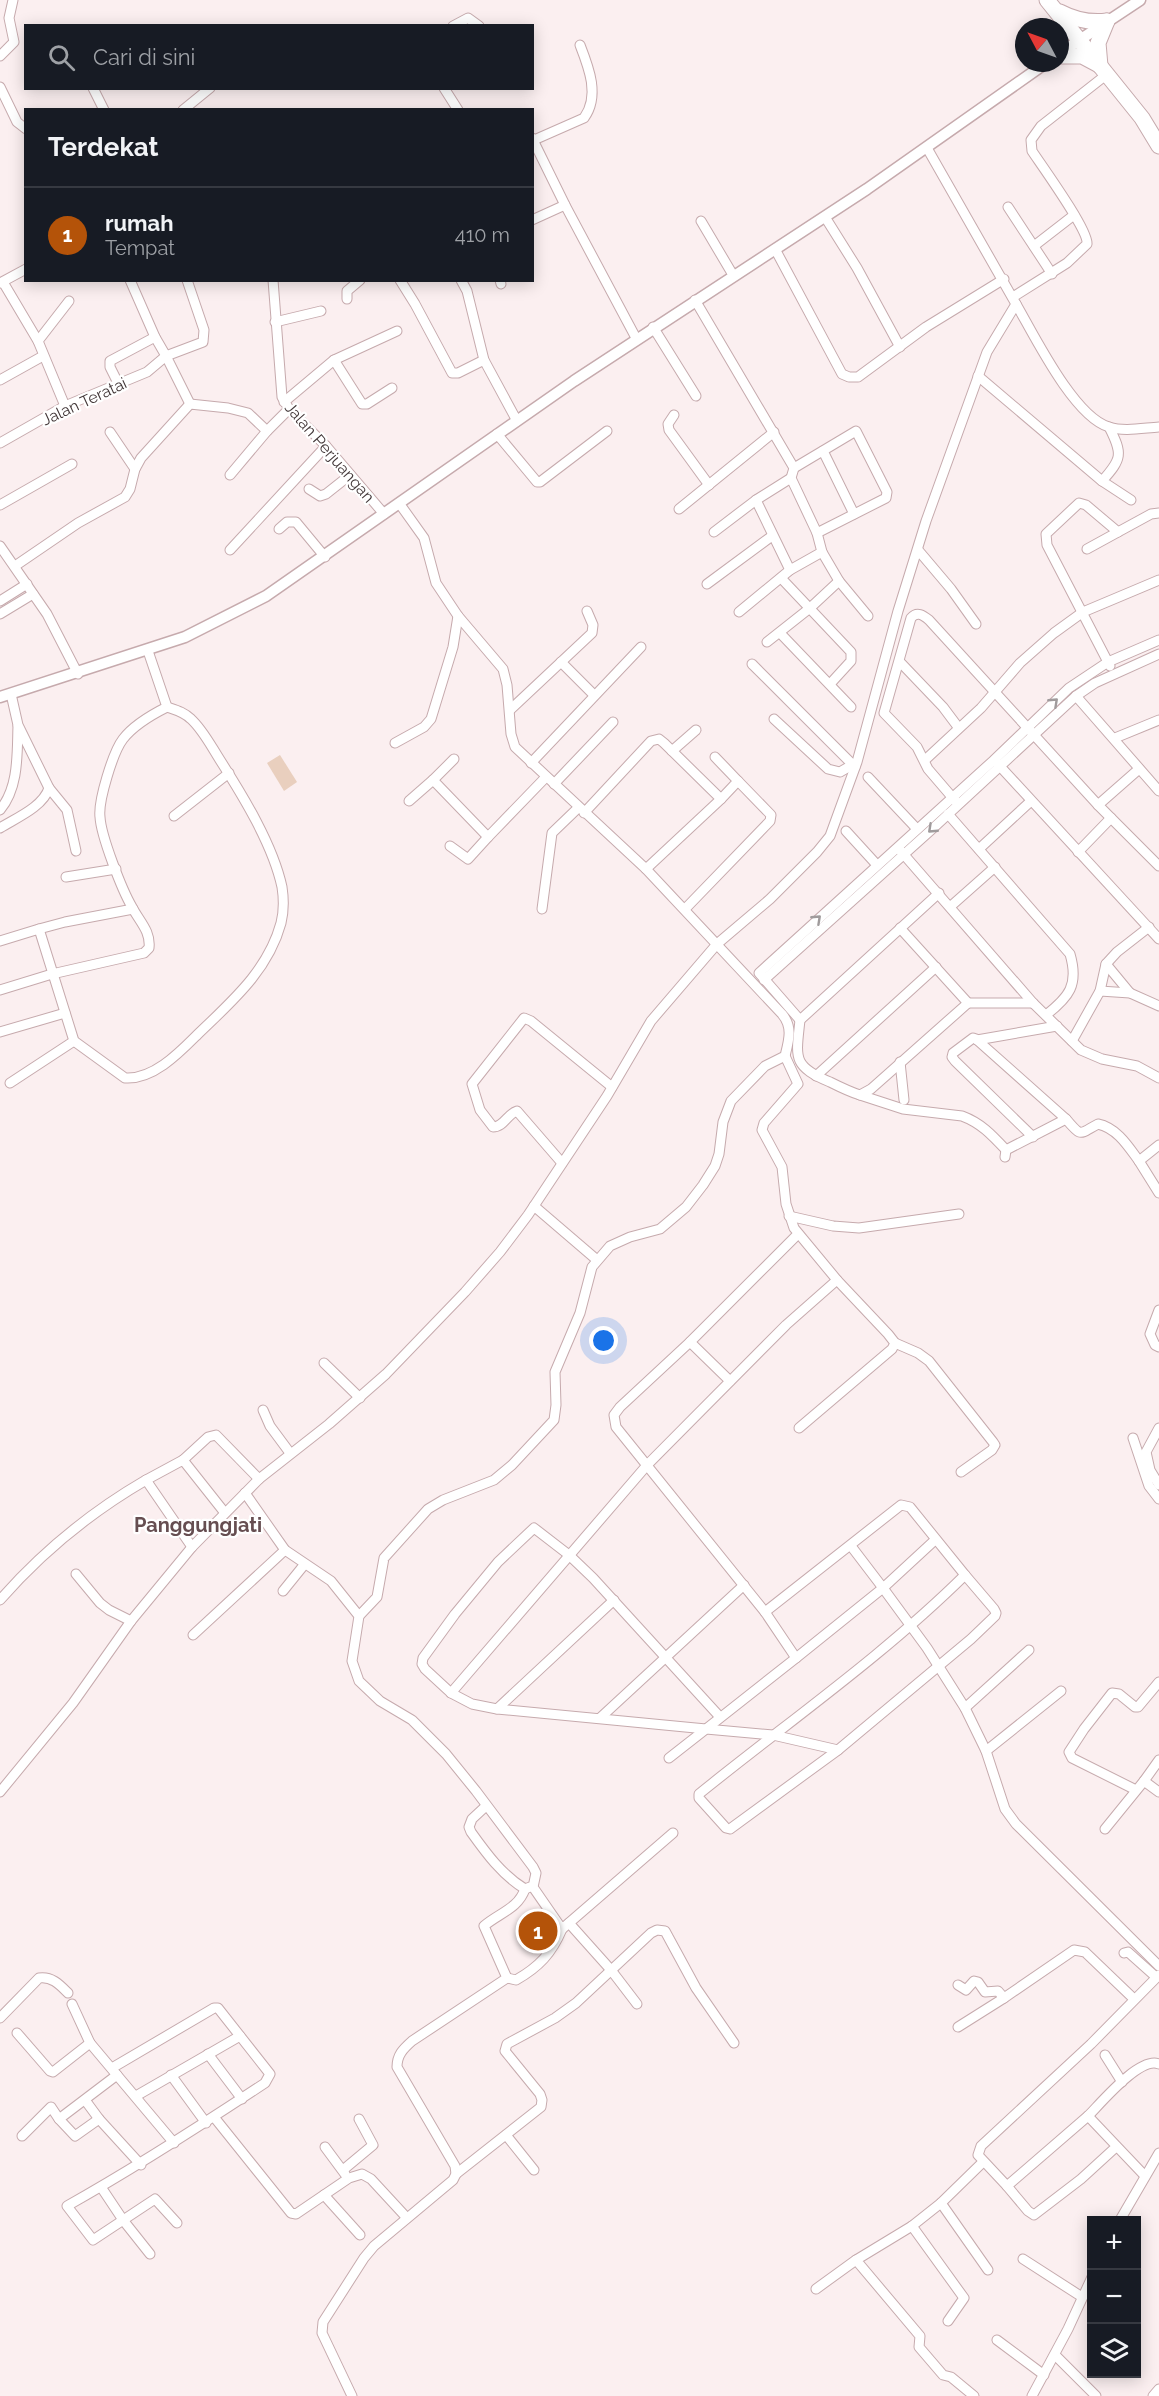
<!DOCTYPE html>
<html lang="id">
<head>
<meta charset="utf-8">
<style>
  body { margin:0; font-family:Raleway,sans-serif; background:#242831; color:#f1f3f6 }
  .controls { position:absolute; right:18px; bottom:18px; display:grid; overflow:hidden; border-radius:0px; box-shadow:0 3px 15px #0003 }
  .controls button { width:54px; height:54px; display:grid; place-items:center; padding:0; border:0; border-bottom:2px solid #363941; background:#171b24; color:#f1f3f6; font:30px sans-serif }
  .compass { position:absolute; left:1015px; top:18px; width:54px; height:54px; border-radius:50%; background:#171b24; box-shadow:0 3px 15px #0003; rotate:311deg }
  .you { position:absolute; left:604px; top:1341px; width:21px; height:21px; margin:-15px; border:4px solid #fff; border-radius:50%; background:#1a73e8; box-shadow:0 0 0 9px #1a73e833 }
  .badge { display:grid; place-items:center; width:39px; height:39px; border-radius:50%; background:#b45309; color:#fff; font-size:20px; font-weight:700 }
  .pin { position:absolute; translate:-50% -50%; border:3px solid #fff; box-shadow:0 2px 6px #0006 }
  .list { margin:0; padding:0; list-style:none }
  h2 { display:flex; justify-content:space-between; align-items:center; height:78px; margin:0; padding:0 24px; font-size:26px }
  h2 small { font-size:20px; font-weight:400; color:#9ea1a6 }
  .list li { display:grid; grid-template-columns:39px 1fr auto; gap:18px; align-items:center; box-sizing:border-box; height:96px; padding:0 24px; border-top:2px solid #363941 }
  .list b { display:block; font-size:22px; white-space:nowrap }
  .list p { margin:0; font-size:20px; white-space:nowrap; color:#9ea1a6 }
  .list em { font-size:20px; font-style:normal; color:#9ea1a6 }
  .icon { flex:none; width:33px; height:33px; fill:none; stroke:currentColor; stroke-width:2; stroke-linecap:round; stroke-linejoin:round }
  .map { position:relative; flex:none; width:1159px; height:2396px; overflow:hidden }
  .search { position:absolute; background:#171b24; box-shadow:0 3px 15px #0003; left:24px; top:24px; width:510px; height:66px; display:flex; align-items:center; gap:15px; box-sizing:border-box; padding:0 21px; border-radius:0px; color:#9ea1a6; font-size:22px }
  .panel { position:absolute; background:#171b24; box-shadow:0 3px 15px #0003; left:24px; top:108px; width:510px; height:174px; border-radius:0px }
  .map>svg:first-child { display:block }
  .green { fill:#e9cfbe }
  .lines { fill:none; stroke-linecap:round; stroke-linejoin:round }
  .minor-casing { stroke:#c6aaad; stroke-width:11 }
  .tertiary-casing { stroke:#c6aaad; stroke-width:13 }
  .trunk-casing { stroke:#c6aaad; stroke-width:17 }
  .minor { stroke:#fff; stroke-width:9 }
  .tertiary { stroke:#fff; stroke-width:10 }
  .trunk { stroke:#fff; stroke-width:15 }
  .oneway { stroke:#a09b9c }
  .labels { text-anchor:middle; stroke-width:4.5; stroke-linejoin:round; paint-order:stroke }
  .street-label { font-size:16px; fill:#423738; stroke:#fff }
  .quarter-label { font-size:20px; font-weight:bold; fill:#664e51; stroke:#fff }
</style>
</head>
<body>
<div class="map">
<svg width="1159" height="2396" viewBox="0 0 1159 2396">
  <rect width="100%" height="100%" fill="#fbeff0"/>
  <!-- green -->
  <path class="green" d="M280,755L297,782L284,791L267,763Z"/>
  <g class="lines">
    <!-- minor casing -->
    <g class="minor-casing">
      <g id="minor">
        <path d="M453,26L468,18L479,26"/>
        <path d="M0,56L14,42L9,18L13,0"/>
        <path d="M0,87L17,122L26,129"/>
        <path d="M93,88L104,110"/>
        <path d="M444,88L458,110"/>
        <path d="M183,110L210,88"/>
        <path d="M532,138L565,205L636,338"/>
        <path d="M534,140L584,118C600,96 589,68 580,45"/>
        <path d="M1008,207L1052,274"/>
        <path d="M825,217L857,268L900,347"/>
        <path d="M532,220L565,205"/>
        <path d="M701,221L733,275"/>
        <path d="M1034,246L1074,215"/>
        <path d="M775,249L842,374L849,377H858L926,327L1004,279"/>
        <path d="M187,280L204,330L203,342L166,356L190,404"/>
        <path d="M273,280L282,397L289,409L326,446L384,514"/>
        <path d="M400,280L415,304L452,373H458L484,360"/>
        <path d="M461,280L467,291L484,360L517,421"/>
        <path d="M500,280L501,284"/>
        <path d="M3,282L38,341"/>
        <path d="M0,283L26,269"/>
        <path d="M1013,297L1067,263L1087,244C1089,231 1042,166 1032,151L1031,140L1041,126L1106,75"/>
        <path d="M347,299V291L360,280"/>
        <path d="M695,300L794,468L791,478L817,533L822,552L790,570L739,612"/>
        <path d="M1016,304C1034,335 1074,417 1109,427C1124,432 1143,428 1159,427"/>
        <path d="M275,322L321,311"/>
        <path d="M653,327L696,396"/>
        <path d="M334,360L362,404H367L392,388"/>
        <path d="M978,376L1102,481"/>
        <path d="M0,380L43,356"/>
        <path d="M119,385L110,367V361L155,337"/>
        <path d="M284,402L334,360L397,331"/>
        <path d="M65,406L38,341L69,301"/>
        <path d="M674,415L668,424L669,430L709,485"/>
        <path d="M1109,427C1123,454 1122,459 1102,481L1131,500"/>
        <path d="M110,432L135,469"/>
        <path d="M497,434L537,482H540L607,431"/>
        <path d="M0,443L65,406L147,372L166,356L155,337L130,280"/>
        <path d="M823,451L854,514"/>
        <path d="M794,468L856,431L887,492L886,498L817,533"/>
        <path d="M230,475L267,431L289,409"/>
        <path d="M309,489L320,496L326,494L350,475"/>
        <path d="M756,500L790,570"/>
        <path d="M0,505L72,464"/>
        <path d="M679,509L774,432"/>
        <path d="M279,529L287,522H296L325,557"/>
        <path d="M714,532L756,500L791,478"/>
        <path d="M0,546L47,614L78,674"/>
        <path d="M1087,549L1118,532"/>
        <path d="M230,550L326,446"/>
        <path d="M918,550L951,589L976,624"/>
        <path d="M822,552L839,581L868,616"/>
        <path d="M15,566L78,523L125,497L130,489L135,469L141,458L190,404L228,408L248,413L267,431"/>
        <path d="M781,578L851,652V661L830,684"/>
        <path d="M707,584L772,536"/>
        <path d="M0,601L27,584"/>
        <path d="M0,614L33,594"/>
        <path d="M780,633L851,707"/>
        <path d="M767,642L810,608L839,581"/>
        <path d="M561,662L594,695"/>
        <path d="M900,662L943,707L958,727"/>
        <path d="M752,664L855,767"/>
        <path d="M1110,666L1047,545L1046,534L1079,503L1086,505L1118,532L1151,514L1159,513"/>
        <path d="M1076,696L1159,791"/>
        <path d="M510,710L592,633L593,625L587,611"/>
        <path d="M774,719L828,769L840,772L852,765"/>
        <path d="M1115,738L1159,720"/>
        <path d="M395,743L424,727L431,719L453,647L458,616"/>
        <path d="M672,751L696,730"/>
        <path d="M715,757L738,781L721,799"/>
        <path d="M454,759L433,780L488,837L546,777"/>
        <path d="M925,760L981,708L1020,663L1054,633L1083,612L1159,580"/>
        <path d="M996,762L1159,939"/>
        <path d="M531,763L641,647"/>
        <path d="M868,777L917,829"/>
        <path d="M554,784L613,722"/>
        <path d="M49,788L67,810L76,851"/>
        <path d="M409,801L433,780"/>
        <path d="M958,804L928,769L917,747L884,713L911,618C917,611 923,615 929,620L1098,805L1159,866"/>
        <path d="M1098,805L1139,769"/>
        <path d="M0,810C19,787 17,754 18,726"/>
        <path d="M584,813L651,741L659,739L664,743L721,799L646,869"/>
        <path d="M948,814L1070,954C1079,985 1069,997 1046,1015"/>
        <path d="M174,816L229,773"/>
        <path d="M0,828C16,818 43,807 49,788L18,725L11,694"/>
        <path d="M846,831L877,865"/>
        <path d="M450,846L468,859L488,837"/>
        <path d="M899,849L1033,1003L1081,1050L1102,1059L1137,1066L1159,1078"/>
        <path d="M979,849L1031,801"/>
        <path d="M1078,852L1111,818"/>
        <path d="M66,877L116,869"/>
        <path d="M939,893L800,1020L759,973L994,760L1069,688L1108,662L1159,640"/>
        <path d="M951,906L995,867"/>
        <path d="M542,909L552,833L578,808"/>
        <path d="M685,909L770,821L771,815L738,781"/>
        <path d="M39,929L65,922L133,909"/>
        <path d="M0,941L39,929L74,1041L125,1078C153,1080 179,1053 197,1035C231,1002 268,971 281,923C284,911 284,900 282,887C273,845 243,796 220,760C211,746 203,730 191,719C184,712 176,710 167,707"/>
        <path d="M1106,964L1130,993"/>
        <path d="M764,980L930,831L1076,696L1095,683L1159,654"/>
        <path d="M0,990L52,974L144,953L149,948C151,931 139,921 132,907C122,890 101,836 100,817C98,801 113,752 123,739C133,726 153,714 167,707L148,651"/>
        <path d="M1100,991L1130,993L1159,1006"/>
        <path d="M968,1003H1033"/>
        <path d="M800,1020C796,1058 792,1066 830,1082C840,1087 850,1092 860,1095L871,1089L968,1003L900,928"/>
        <path d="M0,1032L65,1013"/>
        <path d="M977,1040L1057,1026"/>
        <path d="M1072,1041L1100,991L1106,964L1117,952L1149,927"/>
        <path d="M785,1056L798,1084L764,1123L762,1130L782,1167L786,1204L794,1228L837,1280L786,1325L648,1464L451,1693L472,1704L497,1709L706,1729L796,1658"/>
        <path d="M900,1062L904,1100"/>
        <path d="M816,1076L936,967"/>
        <path d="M10,1083L74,1041"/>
        <path d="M860,1095L903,1109L962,1116C981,1123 992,1135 1006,1150"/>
        <path d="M1033,1137L955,1061L952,1057L953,1053L973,1038L976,1039L1066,1119"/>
        <path d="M1005,1157L1006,1150L1066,1119C1082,1138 1079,1134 1098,1124C1117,1128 1128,1146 1139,1161L1159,1145"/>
        <path d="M1139,1161L1159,1193"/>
        <path d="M562,1163L517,1111C507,1114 504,1127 493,1127L480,1110L472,1084L524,1018L531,1021L612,1087"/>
        <path d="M534,1206L597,1260"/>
        <path d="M789,1216L833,1226L859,1228L959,1214"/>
        <path d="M797,1235L690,1342L620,1407L614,1415L616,1427L765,1612L796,1658L883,1588L927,1648L965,1708L986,1751L1005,1809L1016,1824L1159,1966"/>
        <path d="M1159,1310L1150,1334L1155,1345L1159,1347"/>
        <path d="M690,1342L730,1381"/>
        <path d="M895,1343L918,1353L929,1361L993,1442L995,1445L992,1450L961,1472"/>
        <path d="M324,1363L360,1398"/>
        <path d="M263,1410L270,1426L290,1453"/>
        <path d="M799,1428L892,1349L895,1343L888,1334L837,1280"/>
        <path d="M1159,1428L1146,1452L1150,1470L1159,1485"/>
        <path d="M1133,1438L1149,1486L1159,1499"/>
        <path d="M183,1460L208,1437L216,1435L259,1479"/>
        <path d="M146,1480L183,1460L225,1513"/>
        <path d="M245,1493L285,1550L331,1581L359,1616L352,1661L359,1681L380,1701L412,1720L446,1754L476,1791L533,1867L536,1873L533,1887L562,1929L673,1833"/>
        <path d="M851,1546L883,1588L935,1540"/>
        <path d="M76,1574L100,1603L109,1610L131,1621"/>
        <path d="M965,1575L994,1609L996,1613L995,1616L971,1639L838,1750L730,1829L726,1828L699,1798V1794C788,1722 883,1656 965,1575Z"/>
        <path d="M283,1591L304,1565"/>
        <path d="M0,1600C42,1552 91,1512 146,1480L192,1547"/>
        <path d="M765,1612L901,1505L910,1507L965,1575"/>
        <path d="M359,1616L377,1597L384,1558L428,1509L443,1500L494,1480L512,1465L554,1420L556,1405L555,1372L580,1313L592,1267L610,1246L630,1237L660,1229L686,1207L703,1185L715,1166L719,1154L723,1122L731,1101L765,1066L785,1056C789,1040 793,1027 782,1014L646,869L515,747L511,734L507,685L503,669L458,616L436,583L424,538L399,503"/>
        <path d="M193,1635L285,1550"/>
        <path d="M451,1693L425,1669L422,1664L423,1658L455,1614L498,1562L534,1528L569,1555L593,1578L720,1717"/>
        <path d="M965,1708L1029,1650"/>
        <path d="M497,1709L614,1600"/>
        <path d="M600,1718L744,1585"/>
        <path d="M986,1751L1061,1691"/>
        <path d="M669,1758L706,1729L773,1735L838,1750"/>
        <path d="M1144,1781L1159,1760"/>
        <path d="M1136,1790L1072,1758L1069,1752L1084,1729L1112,1693L1119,1694L1135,1707H1138L1159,1682"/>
        <path d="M0,1792L73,1703L131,1621L192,1547L259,1479L329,1424L386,1374L465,1292L500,1252L528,1215L607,1096L651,1021L717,944L770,899L817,852L830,836L857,762L898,611L926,521L987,352L1016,304L927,148"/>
        <path d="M486,1806L472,1819L469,1827L471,1832C486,1853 502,1875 525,1889L530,1887"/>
        <path d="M1105,1829L1144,1781L1159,1792"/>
        <path d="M569,1923L611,1970L637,2004"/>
        <path d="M1124,1953L1128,1952L1156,1977"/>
        <path d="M507,1978L516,1980C539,1967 552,1953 562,1929"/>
        <path d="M958,1985L966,1990L974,1981L978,1982L985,1992L998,1991L1004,1998L1074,1950L1085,1952L1134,1999"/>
        <path d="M72,2004L90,2043"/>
        <path d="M0,2018L39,1978C52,1976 60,1985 68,1993"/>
        <path d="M958,2027L1004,1998"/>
        <path d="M17,2033L50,2071L53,2072L90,2043L174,2143"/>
        <path d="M208,2054L242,2099"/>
        <path d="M1105,2055L1122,2082"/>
        <path d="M112,2068L214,2008H218L270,2074L265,2083C200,2126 135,2168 67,2206L93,2240L155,2199L177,2223"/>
        <path d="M171,2075L206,2123"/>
        <path d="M136,2096L240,2036"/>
        <path d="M85,2100L99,2119L141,2165"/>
        <path d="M1088,2116C1101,2103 1140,2056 1159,2064"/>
        <path d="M214,2117L291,2213L296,2214L349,2178L362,2174L371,2179L407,2218"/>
        <path d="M99,2119L75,2136L59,2119L117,2075"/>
        <path d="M506,2135L534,2170"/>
        <path d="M22,2136L51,2107L59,2119"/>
        <path d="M325,2147L345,2174"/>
        <path d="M1116,2147L1081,2179L1034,2215L1028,2211L1007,2186L1088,2116L1145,2176"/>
        <path d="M343,2170L373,2145L359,2119"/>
        <path d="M456,2174L541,2107L542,2100L540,2094L505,2051L507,2044L555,2018L576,2003L651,1933L657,1930L665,1931L696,1988L734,2043"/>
        <path d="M1007,2186L978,2155L981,2146L1091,2044L1159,1975"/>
        <path d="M101,2187L123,2220L150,2254"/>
        <path d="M324,2195L360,2235"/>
        <path d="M941,2203L988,2270"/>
        <path d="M1120,2220L1159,2153"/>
        <path d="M912,2226L856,2260L920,2336L919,2347L943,2375L951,2377L974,2396"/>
        <path d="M1023,2259L1082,2297"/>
        <path d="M816,2289L856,2260"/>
        <path d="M948,2321L964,2298L912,2226L941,2203L983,2162"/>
        <path d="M997,2340L1044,2375"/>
        <path d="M1055,2355L1096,2396"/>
        <path d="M352,2396L322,2333L323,2322L364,2258L374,2246L453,2180L456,2174L455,2166L397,2067C397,2055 403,2049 412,2041L507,1978L484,1926C499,1913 518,1909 525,1889"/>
        <path d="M1032,2396L1068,2329L1092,2277"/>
        <path d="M1153,2396L1159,2389"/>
      </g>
    </g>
    <!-- tertiary casing -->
    <g class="tertiary-casing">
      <g id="tertiary">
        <path d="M1060,53L1140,0"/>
        <path d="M0,697L185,637L266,596L574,381L867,189L1046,63"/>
      </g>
    </g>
    <!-- trunk casing -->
    <g class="trunk-casing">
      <g id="trunk">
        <path d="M1047,0L1142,118L1159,146"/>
        <path d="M1060,12C1075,20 1090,23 1107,21"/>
        <path d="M1060,56H1082L1097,64"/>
        <path d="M1100,66L1098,43L1107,21"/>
      </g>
    </g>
    <!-- minor -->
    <use href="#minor" class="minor"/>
    <!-- tertiary -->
    <use href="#tertiary" class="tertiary"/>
    <!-- trunk -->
    <use href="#trunk" class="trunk"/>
  </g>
  <!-- one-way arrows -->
  <defs><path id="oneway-chevron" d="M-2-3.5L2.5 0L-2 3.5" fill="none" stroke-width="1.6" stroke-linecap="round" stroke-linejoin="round" transform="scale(1.5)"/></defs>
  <g class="oneway">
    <use href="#oneway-chevron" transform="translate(1054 702) rotate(-43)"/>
    <use href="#oneway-chevron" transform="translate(932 829) rotate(137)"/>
    <use href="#oneway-chevron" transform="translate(817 919) rotate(-43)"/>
  </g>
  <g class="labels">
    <!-- street labels -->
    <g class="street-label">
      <text transform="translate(84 401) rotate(-25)" y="6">Jalan Teratai</text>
      <text transform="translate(330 452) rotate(49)" y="6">Jalan Perjuangan</text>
    </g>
    <!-- quarter labels -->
    <g class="quarter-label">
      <text x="198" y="1532">Panggungjati</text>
    </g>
  </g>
</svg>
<div class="controls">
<button>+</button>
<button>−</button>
<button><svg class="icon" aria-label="layers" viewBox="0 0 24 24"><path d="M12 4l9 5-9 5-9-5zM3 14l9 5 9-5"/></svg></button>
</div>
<svg class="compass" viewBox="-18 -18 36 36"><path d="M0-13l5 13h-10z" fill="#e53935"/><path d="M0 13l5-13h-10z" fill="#9ea1a6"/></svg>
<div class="you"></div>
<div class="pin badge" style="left:538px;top:1931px">1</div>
<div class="search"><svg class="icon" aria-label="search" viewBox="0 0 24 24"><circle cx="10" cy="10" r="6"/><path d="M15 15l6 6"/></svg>Cari di sini</div>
<section class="panel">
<h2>Terdekat<small></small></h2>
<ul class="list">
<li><span class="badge">1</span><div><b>rumah</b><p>Tempat</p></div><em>410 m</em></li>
</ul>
</section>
</div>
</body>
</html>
